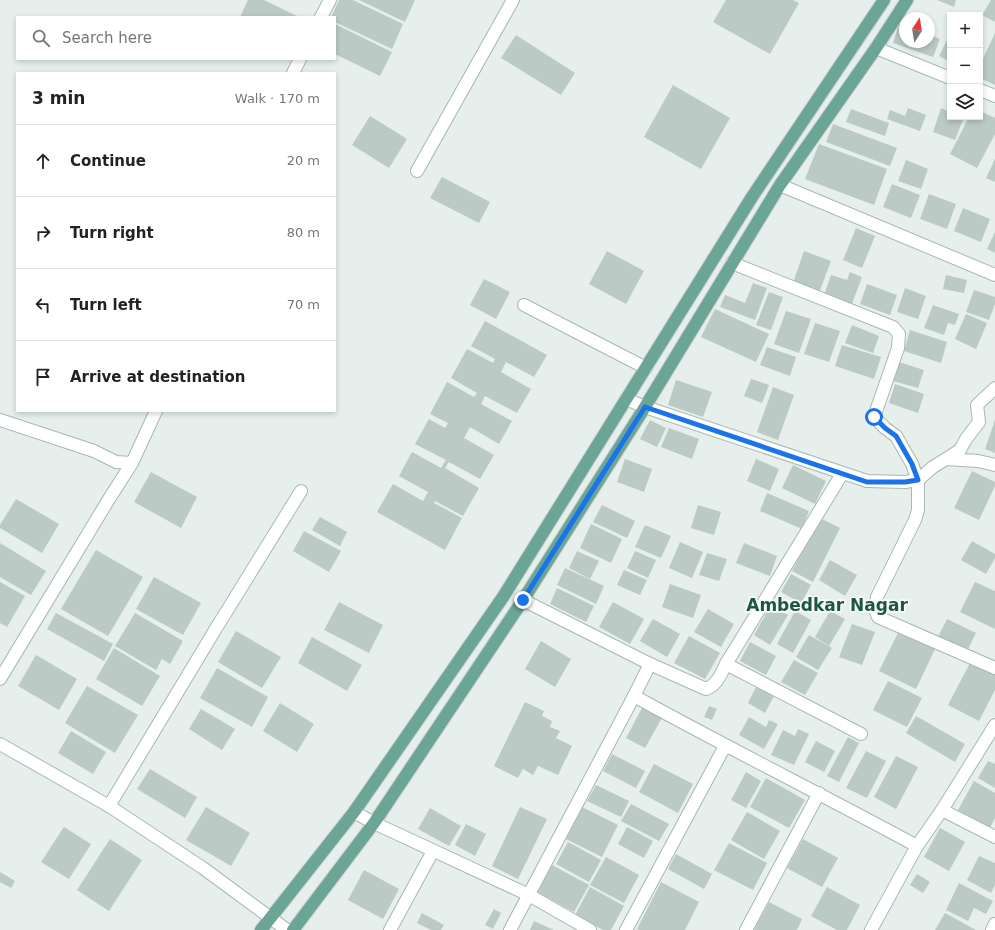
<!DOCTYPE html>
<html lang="en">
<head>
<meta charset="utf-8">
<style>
  body { margin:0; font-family:"DejaVu Sans",sans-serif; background:#f6f6f6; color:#222 }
  .controls { position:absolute; right:12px; top:12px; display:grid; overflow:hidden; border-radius:0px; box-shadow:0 2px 6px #0003 }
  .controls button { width:36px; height:36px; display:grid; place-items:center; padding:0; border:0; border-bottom:1px solid #e0e0e0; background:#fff; color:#222; font:20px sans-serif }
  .compass { position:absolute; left:899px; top:12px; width:36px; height:36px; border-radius:50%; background:#fff; box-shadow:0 2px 6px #0003; rotate:12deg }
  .stop { position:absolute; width:12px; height:12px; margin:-9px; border:3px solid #1a73e8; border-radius:50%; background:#fff }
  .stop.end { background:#1a73e8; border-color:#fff; box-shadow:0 1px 4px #0008 }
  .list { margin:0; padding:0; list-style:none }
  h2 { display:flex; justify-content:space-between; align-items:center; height:52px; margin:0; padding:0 16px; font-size:17px }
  h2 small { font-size:13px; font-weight:400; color:#767676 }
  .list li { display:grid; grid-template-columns:26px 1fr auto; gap:12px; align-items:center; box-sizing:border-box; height:72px; padding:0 16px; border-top:1px solid #e0e0e0 }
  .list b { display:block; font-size:15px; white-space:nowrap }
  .list em { font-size:13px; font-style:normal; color:#767676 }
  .icon { flex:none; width:22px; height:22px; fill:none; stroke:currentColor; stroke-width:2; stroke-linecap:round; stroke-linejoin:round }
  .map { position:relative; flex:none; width:995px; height:930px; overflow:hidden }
  .search { position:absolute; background:#fff; box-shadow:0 2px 6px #0003; left:16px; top:16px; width:320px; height:44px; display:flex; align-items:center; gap:10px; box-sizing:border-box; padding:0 14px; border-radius:0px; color:#767676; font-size:15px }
  .panel { position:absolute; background:#fff; box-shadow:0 2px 6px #0003; left:16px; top:72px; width:320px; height:340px; border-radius:0px }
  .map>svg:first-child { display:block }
  .building { fill:#bbcac4 }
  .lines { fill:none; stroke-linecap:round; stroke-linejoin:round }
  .minor-casing { stroke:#a8b8b2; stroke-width:14 }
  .major-casing { stroke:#c2cac8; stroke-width:14 }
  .minor { stroke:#fff; stroke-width:12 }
  .major { stroke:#6aa596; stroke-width:12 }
  .route { stroke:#1a73e8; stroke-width:5 }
  .labels { text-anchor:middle; stroke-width:3.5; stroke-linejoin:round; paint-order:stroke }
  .district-label { font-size:17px; font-weight:bold; fill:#1f5548; stroke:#f7fbf9 }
</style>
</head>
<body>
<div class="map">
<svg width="995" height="930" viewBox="0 0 995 930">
  <rect width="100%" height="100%" fill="#e6efeb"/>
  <!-- building -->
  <g class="building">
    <path d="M248,0H264L299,17H240Z"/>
    <path d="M339,0H353L403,24L392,49L335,22V17H331Z"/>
    <path d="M359,0H415L405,22Z"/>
    <path d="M726,0H793L799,3L770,54L713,22Z"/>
    <path d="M937,0H956L954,7Z"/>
    <path d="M991,0H995V22L982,15Z"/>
    <path d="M335,24L392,52L380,76L335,54Z"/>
    <path d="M899,24L905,26V42H929V35L940,39L933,57L893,43Z"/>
    <path d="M995,33V85L980,78V65Z"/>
    <path d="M950,34V62L939,56Z"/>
    <path d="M516,35L575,73L561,95L501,58Z"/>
    <path d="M673,85L730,118L701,169L644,137Z"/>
    <path d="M908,108L926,115L920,131L887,119L890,110L905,116Z"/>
    <path d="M941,108L950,112V117H964L955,140L933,132Z"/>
    <path d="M851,109L889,123L885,136L846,122Z"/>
    <path d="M980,111L995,118V134L977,168L950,154L969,117H980Z"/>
    <path d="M370,116L407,139L389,168L352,145Z"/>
    <path d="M833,124L897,148L890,166L826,142Z"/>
    <path d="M819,144L887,169L874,205L805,179Z"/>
    <path d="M995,159V182L986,178Z"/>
    <path d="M906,160L928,169L921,189L898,181Z"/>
    <path d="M442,177L490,202L479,223L430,198Z"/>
    <path d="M892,184L920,195L911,218L883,207Z"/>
    <path d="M929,194L956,204L947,229L920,219Z"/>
    <path d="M963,208L990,219L981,242L954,231Z"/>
    <path d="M856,228L875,236L862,268L843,260Z"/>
    <path d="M995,232V253L987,249Z"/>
    <path d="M607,251L644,271L626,304L589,284Z"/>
    <path d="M804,251L831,261L819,293L793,283Z"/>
    <path d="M850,272L862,277L851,306L824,295L831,275L847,280Z"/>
    <path d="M946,275L967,280L964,293L943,289Z"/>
    <path d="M484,279L510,292L496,319L470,305Z"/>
    <path d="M753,283L767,288L755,320L720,307L725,295L745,303Z"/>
    <path d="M867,284L897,295L890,315L860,304Z"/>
    <path d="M905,288L926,296L918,319L897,312Z"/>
    <path d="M974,290L995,297V304L989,320L966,312Z"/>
    <path d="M769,292L783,297L771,330L756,325Z"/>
    <path d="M933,305L959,314L955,325L948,323L944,335L924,328Z"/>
    <path d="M715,309L769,334L756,362L701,337Z"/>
    <path d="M786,311L811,319L799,353L774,344Z"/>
    <path d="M966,314L987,323L976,349L955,339Z"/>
    <path d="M485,321L547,355L534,377L506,362L501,372L531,389L517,413L485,396L481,404L512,421L499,444L470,427L464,438L494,455L480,479L449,462L445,468L479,488L463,516L435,501L434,503L462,518L445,550L377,512L393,484L423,501L428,492L399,476L412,452L441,468L446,460L415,444L429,419L445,428L448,423L430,414L447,382L474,397L477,393L451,378L467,349L493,363L495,359L471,346Z"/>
    <path d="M815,323L840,331L829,362L804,354Z"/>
    <path d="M852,325L879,336L873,353L845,343Z"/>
    <path d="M910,330L947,342L941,363L904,351Z"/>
    <path d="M842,345L881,357L874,379L835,366Z"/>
    <path d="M767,347L796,357L790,376L760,365Z"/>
    <path d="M899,362L924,370L918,388L893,381Z"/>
    <path d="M751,379L769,385L762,403L744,396Z"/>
    <path d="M676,380L712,392L703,417L668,405Z"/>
    <path d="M895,384L924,394L918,413L889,403Z"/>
    <path d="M773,387L794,395L778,440L757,432Z"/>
    <path d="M650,420L666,428L657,447L640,439Z"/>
    <path d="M995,420V453L985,449Z"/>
    <path d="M669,428L699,439L692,459L661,447Z"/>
    <path d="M625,459L652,469L644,492L617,482Z"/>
    <path d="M756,459L779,469L770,491L747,481Z"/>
    <path d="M793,465L826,481L815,504L782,488Z"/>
    <path d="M972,471L995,482V486L979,520L954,508Z"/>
    <path d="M151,472L197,497L181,528L134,502Z"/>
    <path d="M767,493L809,511L802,529L760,511Z"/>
    <path d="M16,499L59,524L42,553L0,528V525Z"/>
    <path d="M602,505L635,521L627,538L593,522Z"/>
    <path d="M698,505L721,512L714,535L691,528Z"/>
    <path d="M320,517L347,532L340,546L312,530Z"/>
    <path d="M820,518L840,528L813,582L792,571Z"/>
    <path d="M591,524L622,539L611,563L580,548Z"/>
    <path d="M645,525L671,536L661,558L635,547Z"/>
    <path d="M304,531L341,551L329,572L293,551Z"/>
    <path d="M972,541L995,554V558L986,574L961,560Z"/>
    <path d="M680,542L703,552L692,578L669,568Z"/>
    <path d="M0,543L46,571L31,595L0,577Z"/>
    <path d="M744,543L777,556L770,576L736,563Z"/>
    <path d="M96,550L143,577L108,636L61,609Z"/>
    <path d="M577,551L599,561L590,579L569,568Z"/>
    <path d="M635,551L656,560L648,578L627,568Z"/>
    <path d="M707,553L727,559L719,581L699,575Z"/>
    <path d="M830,560L857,575L845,596L819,580Z"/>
    <path d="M565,568L604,586L596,604L557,585Z"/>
    <path d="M624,570L647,580L640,595L617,585Z"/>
    <path d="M791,574L811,585L801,603L781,592Z"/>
    <path d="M154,577L201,603L183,635L136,609Z"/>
    <path d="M0,582L25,596L7,627L0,623Z"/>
    <path d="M975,582L995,591V629L960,612Z"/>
    <path d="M670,584L701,595L693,618L662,607Z"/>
    <path d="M557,588L594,606L586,622L550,604Z"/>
    <path d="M339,602L383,625L369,653L324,630Z"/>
    <path d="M613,602L644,619L630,644L599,627Z"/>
    <path d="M771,605L788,615L770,645L754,635Z"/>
    <path d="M708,609L734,624L721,647L694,632Z"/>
    <path d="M795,611L811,620L793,653L777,644Z"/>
    <path d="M830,611L845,619L829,646L815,637Z"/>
    <path d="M56,613L113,644L104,661L47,629Z"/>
    <path d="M135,613L183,641L170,664L162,659L156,670L115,646Z"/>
    <path d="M653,619L680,634L667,657L640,641Z"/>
    <path d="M947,619L976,633L967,651L938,637Z"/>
    <path d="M852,624L875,632L862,665L839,657Z"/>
    <path d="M901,627L937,645L916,689L879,671Z"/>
    <path d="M236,631L281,657L262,688L218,662Z"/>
    <path d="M809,635L832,648L818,670L796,657Z"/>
    <path d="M689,636L720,653L705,679L674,663Z"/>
    <path d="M312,637L362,665L347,691L298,663Z"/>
    <path d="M541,641L571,659L555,687L525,669Z"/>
    <path d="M750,642L776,656L766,675L740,661Z"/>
    <path d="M114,648L160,676L142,706L96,679Z"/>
    <path d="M36,655L77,679L59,710L18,686Z"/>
    <path d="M794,660L818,673L805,695L781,682Z"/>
    <path d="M971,661L995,673V690L979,721L948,705Z"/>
    <path d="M217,668L268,697L252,727L200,698Z"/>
    <path d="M888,681L922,698L907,727L873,710Z"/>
    <path d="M87,686L138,715L115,753L65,723Z"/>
    <path d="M756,687L774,696L765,713L748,703Z"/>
    <path d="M525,702L544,711L542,716L552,721L550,727L560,731L556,738L572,746L558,775L538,766L533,775L523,769L518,778L494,766Z"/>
    <path d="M280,703L314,724L297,752L263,731Z"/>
    <path d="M643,706L663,716L645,748L626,738Z"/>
    <path d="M709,706L717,709L712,720L704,717Z"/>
    <path d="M201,709L235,729L222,750L189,729Z"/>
    <path d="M916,716L965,744L955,762L906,733Z"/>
    <path d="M749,717L766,727L769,720L778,724L764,749L739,735Z"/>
    <path d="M798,729L809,734L794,765L771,755L783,730L795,736Z"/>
    <path d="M71,731L106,752L93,774L58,753Z"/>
    <path d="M848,737L859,743L839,782L827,776Z"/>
    <path d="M816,741L835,751L824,772L805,762Z"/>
    <path d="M866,751L886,761L867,798L846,788Z"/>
    <path d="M612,754L645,771L636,788L603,771Z"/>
    <path d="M896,756L918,767L896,809L874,797Z"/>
    <path d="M988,761L995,764V788L978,778Z"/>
    <path d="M654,764L693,784L678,813L639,792Z"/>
    <path d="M150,769L197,797L185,818L137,789Z"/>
    <path d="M746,772L761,781L746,808L731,800Z"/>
    <path d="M766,778L805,800L789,828L750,807Z"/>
    <path d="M974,781L995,793V818L990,828L958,810Z"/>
    <path d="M596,785L629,801L621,817L587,801Z"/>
    <path d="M631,804L669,824L659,841L621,821Z"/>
    <path d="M206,807L250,833L231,866L186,840Z"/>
    <path d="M520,807L547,819L518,879L492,866Z"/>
    <path d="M582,807L618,825L602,857L566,839Z"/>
    <path d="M430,808L461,826L449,846L418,829Z"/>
    <path d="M747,812L780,831L764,859L731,840Z"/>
    <path d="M466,824L486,834L475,856L455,845Z"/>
    <path d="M64,827L91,844L69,879L41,862Z"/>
    <path d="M627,827L653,841L644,858L618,844Z"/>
    <path d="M940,828L965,842L949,871L924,857Z"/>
    <path d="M110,839L142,860L109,911L77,890Z"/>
    <path d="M803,839L838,858L822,887L787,868Z"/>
    <path d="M568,842L601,860L589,882L556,864Z"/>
    <path d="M729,843L767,863L753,890L714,870Z"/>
    <path d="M676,854L712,874L704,889L668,869Z"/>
    <path d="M979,856L995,863V885L991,893L967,880Z"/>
    <path d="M606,857L639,875L624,903L590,885Z"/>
    <path d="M552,865L589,885L574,912L537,892Z"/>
    <path d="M364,870L399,889L383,919L348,900Z"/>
    <path d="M0,872L15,881L11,888L0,882Z"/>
    <path d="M917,874L930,882L923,893L910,885Z"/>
    <path d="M661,882L699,902L685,930H640L637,929Z"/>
    <path d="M959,883L993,901L986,914L974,908L968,921L946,910Z"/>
    <path d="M590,887L624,906L611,930H603L575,915Z"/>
    <path d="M827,887L860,905L847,930H837L811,916Z"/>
    <path d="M769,902L802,919L797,930H754Z"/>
    <path d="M494,909L501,913L493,929L485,925Z"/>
    <path d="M422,913L444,925L441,930H431L417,923Z"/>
    <path d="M945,913L976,930H935Z"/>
    <path d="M534,921L554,930H530Z"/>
  </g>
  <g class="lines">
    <!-- minor casing -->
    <g class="minor-casing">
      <g id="minor">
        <path d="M321,17L330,0"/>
        <path d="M876,48L950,78"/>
        <path d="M293,73L300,59"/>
        <path d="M980,90L995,96"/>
        <path d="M417,171L513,0"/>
        <path d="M780,185L995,275"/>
        <path d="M732,263L893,327L899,334L898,348L874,417L885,428L896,436L912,464L918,480V510L915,520L877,597L875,610L878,617L995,668"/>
        <path d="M524,305L646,368"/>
        <path d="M626,399L645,407L867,481L905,482L918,480L933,467L946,459L978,461L995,465"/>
        <path d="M0,420L94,451L116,462L132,463"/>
        <path d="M946,459L960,450L966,439L979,422L977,405L995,388"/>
        <path d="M523,600L650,664L706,689C717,685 721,674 726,664L842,474"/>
        <path d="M726,664L861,734"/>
        <path d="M0,679L109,499L132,463L156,411"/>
        <path d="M634,696C728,748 823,795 917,846"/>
        <path d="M0,744L109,806L203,868L287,930"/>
        <path d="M109,806L215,630L301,491"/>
        <path d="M942,810L995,837"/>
        <path d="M354,812L374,823L529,895L590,930"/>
        <path d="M390,930L433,851"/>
        <path d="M510,930L634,696L650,664"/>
        <path d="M626,930L725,746"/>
        <path d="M746,930L819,793"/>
        <path d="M871,930L917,846L942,810L995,725"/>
        <path d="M992,930L995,924"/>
      </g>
    </g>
    <!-- major casing -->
    <g class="major-casing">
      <g id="major">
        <path d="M261,930L354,812L503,597L752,197L884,0"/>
        <path d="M293,930L374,823L523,600L645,407L780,185L876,48L907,0"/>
      </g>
    </g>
    <!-- minor -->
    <use href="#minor" class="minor"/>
    <!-- major -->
    <use href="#major" class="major"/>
  </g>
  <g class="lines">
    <!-- route -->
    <path class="route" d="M523,600L645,407L867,482H905L918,480L912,464L896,436L885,428L874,417"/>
  </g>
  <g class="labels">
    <!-- district labels -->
    <g class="district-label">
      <text x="827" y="611">Ambedkar Nagar</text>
    </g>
  </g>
</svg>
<div class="controls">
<button>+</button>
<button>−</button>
<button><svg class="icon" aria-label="layers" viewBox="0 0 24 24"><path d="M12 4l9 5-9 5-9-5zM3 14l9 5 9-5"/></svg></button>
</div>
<svg class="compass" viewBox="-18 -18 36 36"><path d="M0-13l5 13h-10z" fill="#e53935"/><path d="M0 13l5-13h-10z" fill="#767676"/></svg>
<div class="stop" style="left:874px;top:417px"></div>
<div class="stop end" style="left:523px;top:600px"></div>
<div class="search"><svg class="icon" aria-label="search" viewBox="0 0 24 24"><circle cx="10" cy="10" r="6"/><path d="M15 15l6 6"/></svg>Search here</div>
<section class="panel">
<h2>3 min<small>Walk · 170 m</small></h2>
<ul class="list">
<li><svg class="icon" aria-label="ahead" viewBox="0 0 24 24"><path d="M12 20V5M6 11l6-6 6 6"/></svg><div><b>Continue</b></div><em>20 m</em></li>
<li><svg class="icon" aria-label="right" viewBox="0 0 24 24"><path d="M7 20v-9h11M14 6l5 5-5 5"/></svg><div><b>Turn right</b></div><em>80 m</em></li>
<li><svg class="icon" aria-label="left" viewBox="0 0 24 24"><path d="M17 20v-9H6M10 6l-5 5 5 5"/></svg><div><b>Turn left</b></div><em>70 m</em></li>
<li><svg class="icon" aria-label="arrive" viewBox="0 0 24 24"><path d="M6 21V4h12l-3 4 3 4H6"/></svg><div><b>Arrive at destination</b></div></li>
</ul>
</section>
</div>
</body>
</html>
